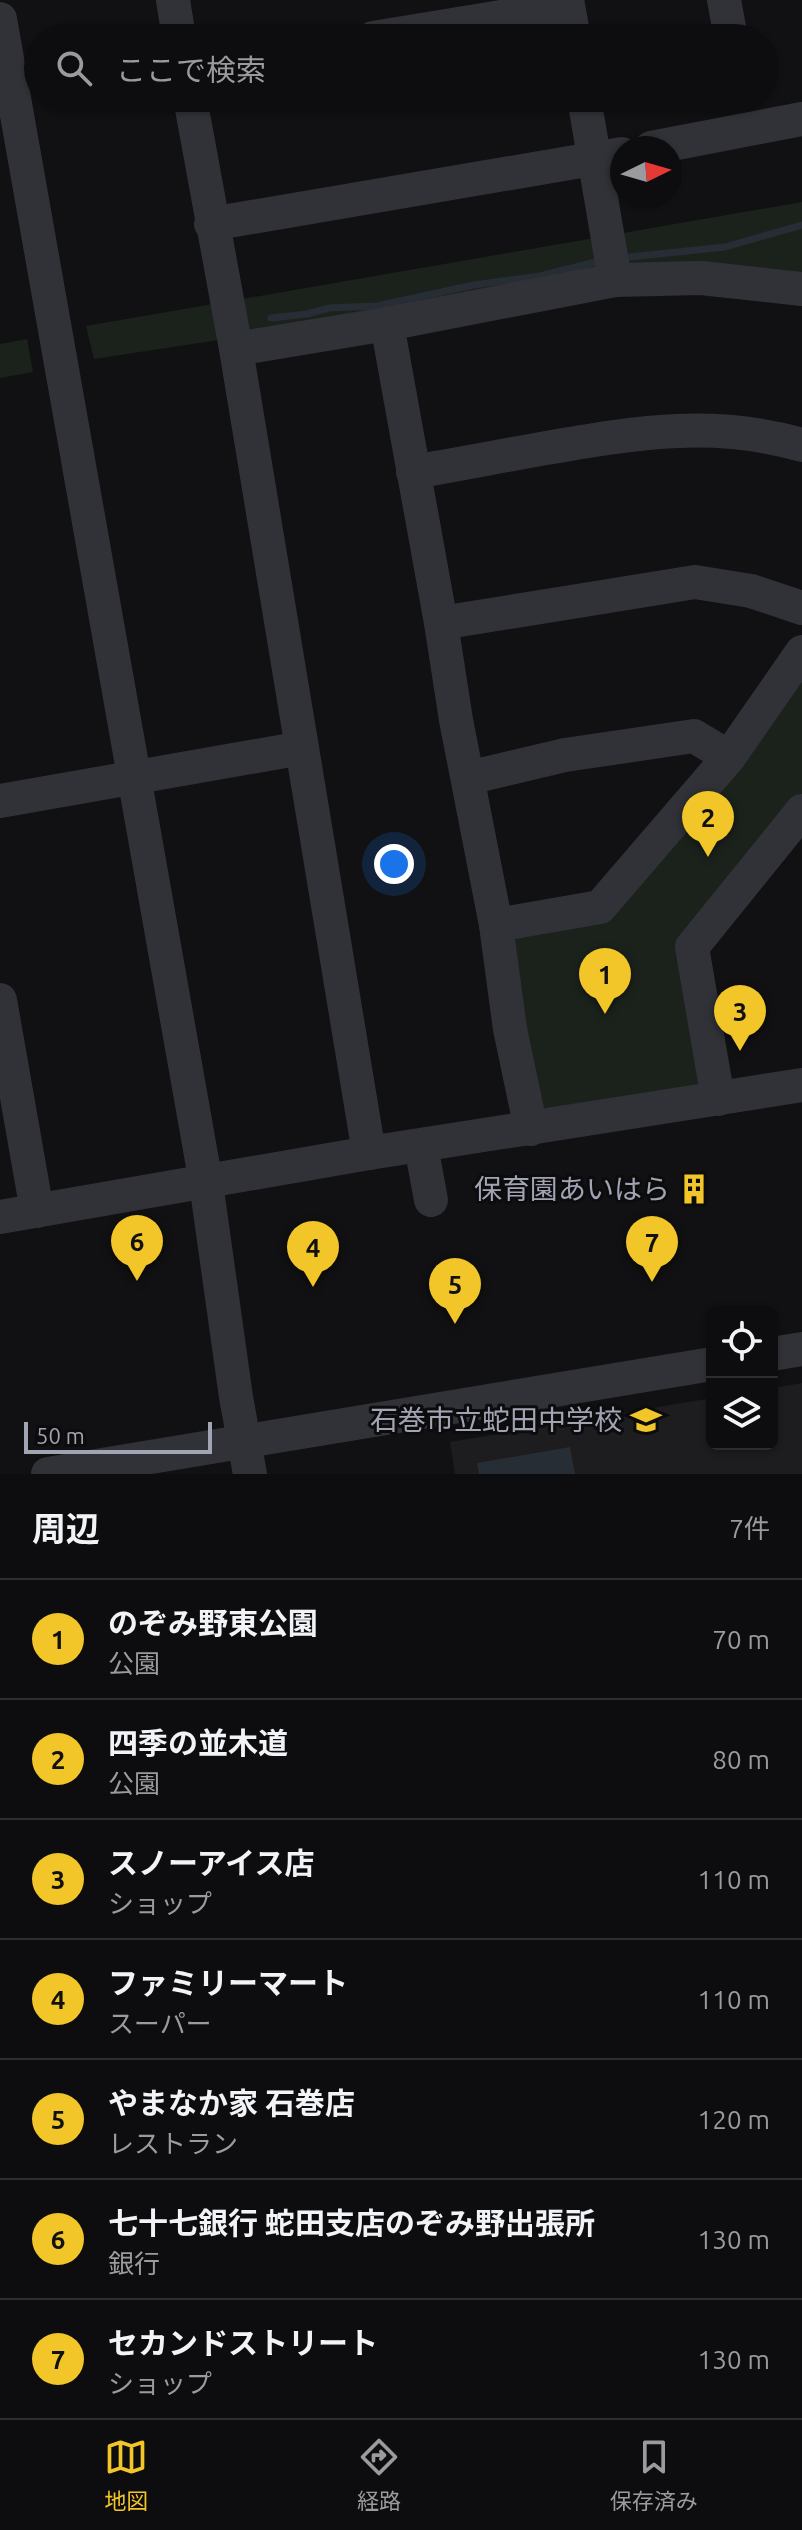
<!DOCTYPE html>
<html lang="ja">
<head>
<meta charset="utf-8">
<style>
  body { margin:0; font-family:Ubuntu,"Noto Sans JP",sans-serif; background:#161517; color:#f1f3f6 }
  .controls { position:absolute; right:24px; bottom:24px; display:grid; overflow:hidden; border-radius:12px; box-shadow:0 2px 6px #0004 }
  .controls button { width:72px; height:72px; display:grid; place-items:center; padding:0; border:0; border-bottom:2px solid #2d2c2e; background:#0d0c0e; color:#f1f3f6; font:40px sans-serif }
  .compass { position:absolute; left:610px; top:136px; width:72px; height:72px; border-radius:50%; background:#0d0c0e; box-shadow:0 2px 6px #0004; rotate:85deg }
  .scale { position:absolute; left:24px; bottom:20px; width:188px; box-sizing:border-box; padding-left:8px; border:4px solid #a1a5b3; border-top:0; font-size:22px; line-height:28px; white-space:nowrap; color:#a1a5b3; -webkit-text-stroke:6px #0c0b0d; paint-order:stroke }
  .you { position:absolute; left:394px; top:864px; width:28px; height:28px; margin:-20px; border:6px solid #fff; border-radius:50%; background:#1a73e8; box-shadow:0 0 0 12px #1a73e833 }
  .badge { display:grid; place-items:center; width:52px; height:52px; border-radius:50%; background:#f2c528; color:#111; font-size:26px; font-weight:700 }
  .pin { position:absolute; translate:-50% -66px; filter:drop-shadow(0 2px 4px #0008) }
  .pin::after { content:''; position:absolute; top:42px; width:28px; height:24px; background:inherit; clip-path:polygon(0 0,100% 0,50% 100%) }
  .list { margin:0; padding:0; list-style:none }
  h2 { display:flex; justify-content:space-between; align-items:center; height:104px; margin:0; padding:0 32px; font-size:34px }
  h2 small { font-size:26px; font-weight:400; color:#9a9b9e }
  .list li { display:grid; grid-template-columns:52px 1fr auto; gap:24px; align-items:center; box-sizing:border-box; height:120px; padding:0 32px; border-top:2px solid #2d2c2e }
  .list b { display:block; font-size:30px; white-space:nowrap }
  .list p { margin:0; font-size:26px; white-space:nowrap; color:#9a9b9e }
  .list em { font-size:26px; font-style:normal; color:#9a9b9e }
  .icon { flex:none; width:44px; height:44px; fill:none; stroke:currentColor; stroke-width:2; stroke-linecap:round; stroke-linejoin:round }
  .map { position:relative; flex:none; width:802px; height:1474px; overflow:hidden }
  .search { position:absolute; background:#0d0c0e; box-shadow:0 2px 6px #0004; left:24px; right:24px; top:24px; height:88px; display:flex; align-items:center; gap:20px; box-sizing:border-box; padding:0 28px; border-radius:44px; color:#9a9b9e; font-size:30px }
  .sheet { height:944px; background:#0d0c0e }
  nav { display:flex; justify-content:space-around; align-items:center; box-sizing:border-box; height:112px; border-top:2px solid #2d2c2e; background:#0d0c0e; font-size:22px; color:#9a9b9e }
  nav a { display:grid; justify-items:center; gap:4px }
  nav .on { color:#f2c528 }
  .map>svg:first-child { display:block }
  .built { fill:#1d1c1f }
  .green { fill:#1b221c }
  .water { fill:#272d35 }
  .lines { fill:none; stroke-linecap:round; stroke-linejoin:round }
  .stream { stroke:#272d35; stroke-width:7 }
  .minor { stroke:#313237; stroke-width:34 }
  .labels { text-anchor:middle; stroke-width:6; stroke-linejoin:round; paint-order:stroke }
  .poi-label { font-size:28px; fill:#a1a5b3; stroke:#0c0b0d; text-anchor:end }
</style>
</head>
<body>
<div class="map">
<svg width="802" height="1474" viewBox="0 0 802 1474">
  <rect width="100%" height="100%" fill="#111012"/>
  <!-- built -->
  <path class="built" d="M802,1383V1474H455L450,1442L712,1398V1444H772V1388Z"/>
  <!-- green -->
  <g class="green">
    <path d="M802,202V277L232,338L94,359L86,326Z"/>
    <path d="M27,339L33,372L0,378V344Z"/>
    <path d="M802,679V797L680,952L703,1076L691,1093L553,1114L533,1100L507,949L520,931L613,916Z"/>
  </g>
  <!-- water -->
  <path class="water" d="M570,1447L575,1474H479L477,1463Z"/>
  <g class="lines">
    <!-- stream -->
    <g class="stream">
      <path d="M620,258L725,247L802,225"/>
      <path d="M271,318L307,314L329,308L377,306L474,285L540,276L604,260"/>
    </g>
    <!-- minor -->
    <g class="minor">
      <path d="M173,0L179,38"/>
      <path d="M567,0L574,38"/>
      <path d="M724,0L731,38"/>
      <path d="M0,19L206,1183L236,1397L250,1474"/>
      <path d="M373,38L568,6"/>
      <path d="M190,98L236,349L369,1153"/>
      <path d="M584,98L615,280"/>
      <path d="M651,148L802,119"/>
      <path d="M211,224L622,154"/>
      <path d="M387,324L441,623L456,720L496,925L510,1029L531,1129"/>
      <path d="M236,349L387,324L615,280L701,278L802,289"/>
      <path d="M413,472C460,464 506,455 552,447C639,432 715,420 802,445"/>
      <path d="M441,623L695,582L751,591L802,608"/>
      <path d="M468,778L565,755L694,736L729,757"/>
      <path d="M0,801L302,748"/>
      <path d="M496,925L600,907L729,757L802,652"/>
      <path d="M0,1000L37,1211"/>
      <path d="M718,1099L692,947L802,811"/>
      <path d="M421,1146L431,1200"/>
      <path d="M0,1217L369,1153L802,1085"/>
      <path d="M772,1354L802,1349"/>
      <path d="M48,1474L712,1364"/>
    </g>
  </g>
  <!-- icons -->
  <defs>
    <g id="building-bare" transform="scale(2.4)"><path d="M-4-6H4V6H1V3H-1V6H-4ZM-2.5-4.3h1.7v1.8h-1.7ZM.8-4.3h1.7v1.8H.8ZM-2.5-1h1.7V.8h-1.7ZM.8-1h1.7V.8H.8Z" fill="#f2c528" stroke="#0c0b0d" stroke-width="2.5" paint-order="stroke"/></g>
    <g id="school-bare" transform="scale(2.4)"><path d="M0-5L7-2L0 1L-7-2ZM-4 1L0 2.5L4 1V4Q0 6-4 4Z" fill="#f2c528" stroke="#0c0b0d" stroke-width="2.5" paint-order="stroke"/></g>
  </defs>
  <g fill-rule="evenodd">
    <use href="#building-bare" x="694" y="1189"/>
    <use href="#school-bare" x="646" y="1420"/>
  </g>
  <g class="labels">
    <!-- poi labels -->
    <g class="poi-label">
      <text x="670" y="1199">保育園あいはら</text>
      <text x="622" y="1430">石巻市立蛇田中学校</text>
    </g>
  </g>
</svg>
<div class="controls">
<button><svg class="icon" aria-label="locate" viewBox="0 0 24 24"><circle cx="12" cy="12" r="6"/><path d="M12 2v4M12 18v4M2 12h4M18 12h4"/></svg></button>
<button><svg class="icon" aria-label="layers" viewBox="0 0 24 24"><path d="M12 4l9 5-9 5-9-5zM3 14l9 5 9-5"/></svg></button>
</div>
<svg class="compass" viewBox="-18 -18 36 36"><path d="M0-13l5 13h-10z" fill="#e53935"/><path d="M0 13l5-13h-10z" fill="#9a9b9e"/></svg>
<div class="scale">50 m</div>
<div class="you"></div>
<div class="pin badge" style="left:605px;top:1014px">1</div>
<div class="pin badge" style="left:708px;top:857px">2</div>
<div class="pin badge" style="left:740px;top:1051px">3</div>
<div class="pin badge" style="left:313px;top:1287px">4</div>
<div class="pin badge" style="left:455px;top:1324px">5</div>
<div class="pin badge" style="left:137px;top:1281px">6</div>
<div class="pin badge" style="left:652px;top:1282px">7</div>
<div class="search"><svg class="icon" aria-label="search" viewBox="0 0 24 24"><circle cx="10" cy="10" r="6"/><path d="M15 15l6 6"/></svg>ここで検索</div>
</div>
<section class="sheet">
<h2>周辺<small>7件</small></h2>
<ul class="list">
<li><span class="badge">1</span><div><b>のぞみ野東公園</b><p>公園</p></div><em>70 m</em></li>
<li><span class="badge">2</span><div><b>四季の並木道</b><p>公園</p></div><em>80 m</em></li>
<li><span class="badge">3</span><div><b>スノーアイス店</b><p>ショップ</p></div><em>110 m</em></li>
<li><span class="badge">4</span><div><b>ファミリーマート</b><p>スーパー</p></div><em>110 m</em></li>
<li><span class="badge">5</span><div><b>やまなか家 石巻店</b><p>レストラン</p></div><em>120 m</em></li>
<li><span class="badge">6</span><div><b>七十七銀行 蛇田支店のぞみ野出張所</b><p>銀行</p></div><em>130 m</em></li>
<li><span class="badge">7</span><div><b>セカンドストリート</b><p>ショップ</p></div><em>130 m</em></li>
</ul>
</section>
<nav>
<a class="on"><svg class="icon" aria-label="map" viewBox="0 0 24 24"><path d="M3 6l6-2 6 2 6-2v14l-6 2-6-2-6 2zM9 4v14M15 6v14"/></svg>地図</a>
<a><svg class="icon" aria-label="directions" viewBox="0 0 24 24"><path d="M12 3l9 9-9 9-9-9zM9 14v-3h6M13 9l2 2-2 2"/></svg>経路</a>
<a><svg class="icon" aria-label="saved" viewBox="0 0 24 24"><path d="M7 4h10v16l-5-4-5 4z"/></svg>保存済み</a>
</nav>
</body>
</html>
